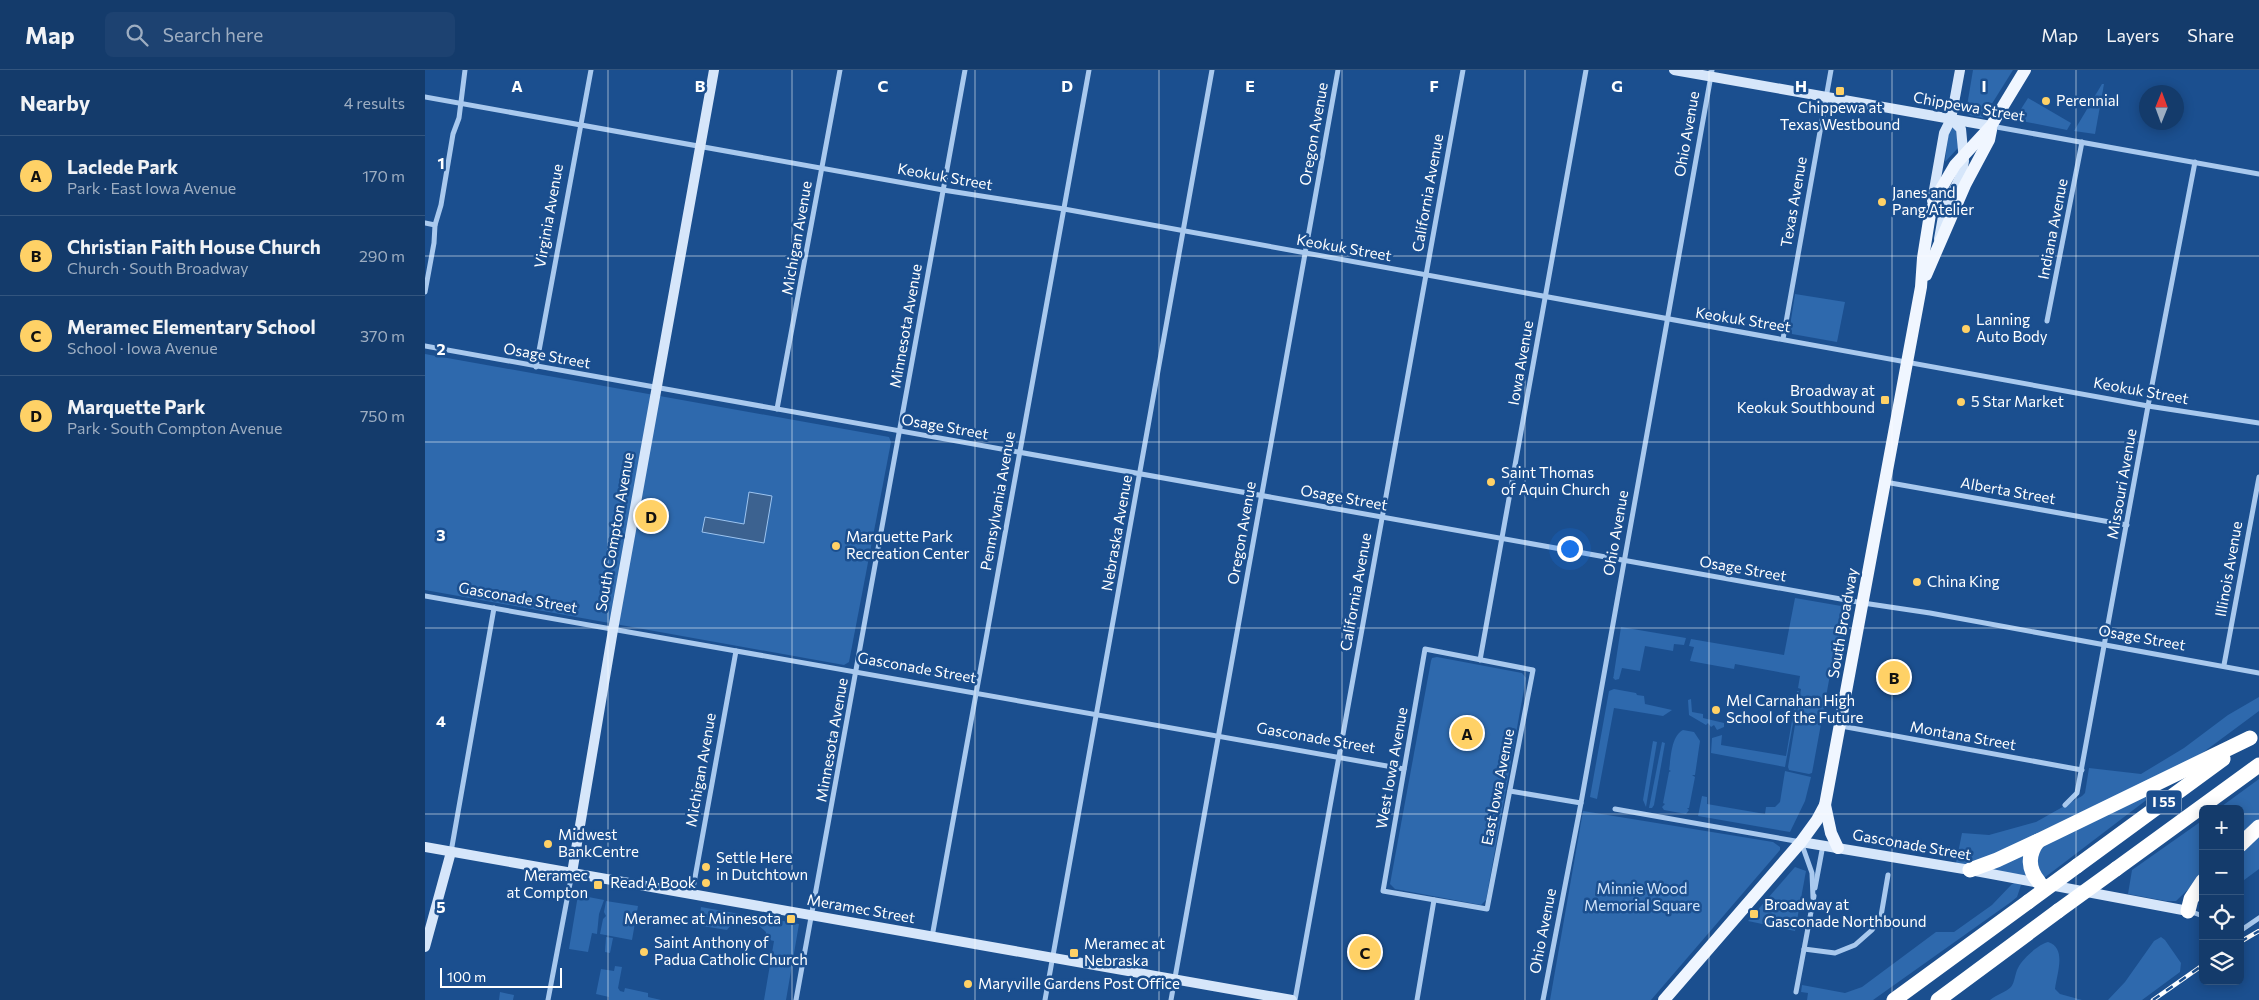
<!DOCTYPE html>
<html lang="en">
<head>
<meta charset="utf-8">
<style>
  body { margin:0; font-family:Commissioner,sans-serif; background:#1d4271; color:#f1f3f6 }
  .controls { position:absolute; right:15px; bottom:15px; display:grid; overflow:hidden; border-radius:8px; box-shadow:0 2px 12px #0003 }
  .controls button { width:45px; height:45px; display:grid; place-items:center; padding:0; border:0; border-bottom:1px solid #33557e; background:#143b6b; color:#f1f3f6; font:25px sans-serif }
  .compass { position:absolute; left:1714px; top:15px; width:45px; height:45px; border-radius:50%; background:#143b6b; box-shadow:0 2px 12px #0003; rotate:1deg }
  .scale { position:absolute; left:15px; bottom:12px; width:122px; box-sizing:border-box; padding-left:5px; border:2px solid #fff; border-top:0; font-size:14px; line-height:18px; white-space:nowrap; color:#fff; -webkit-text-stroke:4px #1b4f8f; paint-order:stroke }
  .you { position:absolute; left:1144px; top:478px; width:18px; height:18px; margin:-12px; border:4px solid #fff; border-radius:50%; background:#1a73e8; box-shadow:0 0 0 8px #1a73e833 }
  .badge { display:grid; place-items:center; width:32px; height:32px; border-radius:50%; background:#ffd166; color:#111; font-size:16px; font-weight:700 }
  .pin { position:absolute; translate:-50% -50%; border:2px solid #fff; box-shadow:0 1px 5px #0006 }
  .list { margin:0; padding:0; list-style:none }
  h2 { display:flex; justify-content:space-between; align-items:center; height:65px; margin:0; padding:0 20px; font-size:21px }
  h2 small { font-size:16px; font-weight:400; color:#9dadc1 }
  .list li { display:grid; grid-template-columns:32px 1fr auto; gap:15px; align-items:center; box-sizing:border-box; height:80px; padding:0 20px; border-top:1px solid #33557e }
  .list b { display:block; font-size:19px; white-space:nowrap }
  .list p { margin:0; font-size:16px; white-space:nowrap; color:#9dadc1 }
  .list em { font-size:16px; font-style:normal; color:#9dadc1 }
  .icon { flex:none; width:28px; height:28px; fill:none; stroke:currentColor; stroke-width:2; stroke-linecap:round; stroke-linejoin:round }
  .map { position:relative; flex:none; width:1834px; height:930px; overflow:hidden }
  header { display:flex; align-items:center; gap:30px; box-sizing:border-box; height:70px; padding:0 25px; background:#143b6b; border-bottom:1px solid #33557e }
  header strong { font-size:24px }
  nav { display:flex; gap:28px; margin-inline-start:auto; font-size:18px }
  .search { width:350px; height:45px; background:#1d4271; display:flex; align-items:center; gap:12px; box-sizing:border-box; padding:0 18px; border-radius:8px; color:#9dadc1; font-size:19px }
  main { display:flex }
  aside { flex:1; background:#143b6b }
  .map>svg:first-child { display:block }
  .green { fill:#2e69ad }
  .water { fill:#3c6290; stroke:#9cc4f0 }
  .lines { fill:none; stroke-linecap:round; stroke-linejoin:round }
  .street { stroke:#a9c9ee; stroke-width:5 }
  .secondary { stroke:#d6e6fa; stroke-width:10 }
  .primary { stroke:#f0f6ff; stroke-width:12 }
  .highway { stroke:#fff; stroke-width:15 }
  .rail-casing { stroke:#fff; stroke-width:4.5 }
  .rail { stroke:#1b4f8f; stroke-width:2.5; stroke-dasharray:8; stroke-linecap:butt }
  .highway-bridge { stroke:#fff; stroke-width:15 }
  .grid { fill:none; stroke:#fff; stroke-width:1; stroke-opacity:0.55 }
  .poi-dot { fill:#ffd166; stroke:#1b4f8f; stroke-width:2 }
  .labels { text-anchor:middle; stroke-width:5; stroke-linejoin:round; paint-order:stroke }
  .shield { fill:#1b4f8f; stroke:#bbcadd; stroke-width:1 }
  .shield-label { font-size:14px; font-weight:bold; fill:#fff }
  .poi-label { font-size:15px; fill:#fff; stroke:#1b4f8f; text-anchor:start }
  .street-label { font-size:15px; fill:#fff; stroke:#1b4f8f }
  .park-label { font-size:15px; fill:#cfe3fa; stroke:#1b4f8f }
  .grid-label { font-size:16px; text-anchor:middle; font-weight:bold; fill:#fff; stroke:#1b4f8f; stroke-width:5; stroke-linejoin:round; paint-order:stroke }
</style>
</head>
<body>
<header>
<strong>Map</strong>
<div class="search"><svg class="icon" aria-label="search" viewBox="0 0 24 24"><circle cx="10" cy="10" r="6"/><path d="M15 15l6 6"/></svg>Search here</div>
<nav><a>Map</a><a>Layers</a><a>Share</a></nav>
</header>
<main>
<aside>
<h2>Nearby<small>4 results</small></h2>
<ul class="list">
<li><span class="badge">A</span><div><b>Laclede Park</b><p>Park · East Iowa Avenue</p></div><em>170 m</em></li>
<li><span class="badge">B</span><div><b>Christian Faith House Church</b><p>Church · South Broadway</p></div><em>290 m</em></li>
<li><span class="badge">C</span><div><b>Meramec Elementary School</b><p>School · Iowa Avenue</p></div><em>370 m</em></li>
<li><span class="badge">D</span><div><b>Marquette Park</b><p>Park · South Compton Avenue</p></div><em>750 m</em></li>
</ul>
</aside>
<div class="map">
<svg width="1834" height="930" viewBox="0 0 1834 930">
  <rect width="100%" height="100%" fill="#1b4f8f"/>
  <!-- green -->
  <g class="green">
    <path d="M1548,0H1588L1558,48L1544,45L1541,42Z"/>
    <path d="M1677,14H1679L1670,64L1649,61Z"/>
    <path d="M1603,28L1646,53L1642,60L1592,50L1591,47Z"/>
    <path d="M1527,57L1531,59L1533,78L1520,92L1524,58Z"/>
    <path d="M1370,224L1420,232L1412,272L1367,264L1365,256Z"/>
    <path d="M0,284L464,367L466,372L424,592L419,595L0,520Z"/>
    <path d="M1370,528L1422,537L1424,540L1414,594H1407L1387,703L1384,704L1364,700L1363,697L1376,619L1373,618L1375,606L1310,594L1309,599L1265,591L1269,577L1264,576L1266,569L1359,585Z"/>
    <path d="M1196,557L1261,568L1259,575L1249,574L1248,581L1220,576L1215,601L1197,598L1194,609L1190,610L1188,607V610Z"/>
    <path d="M1012,587L1097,603L1101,608L1061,830L1056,835L970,819L965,814L1006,591L1007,588Z"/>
    <path d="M1189,619L1211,623L1212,625L1219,626L1220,634L1247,640L1238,646L1189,638L1172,729L1165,727L1184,621Z"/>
    <path d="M1372,621H1374L1360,697L1286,683L1287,668L1297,665L1296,675L1361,686Z"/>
    <path d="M1834,627V641L1780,681L1759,694L1546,795L1531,793L1537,763L1564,765L1611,752L1657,726L1660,723L1664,698L1716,704L1759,678L1803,645Z"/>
    <path d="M1266,629L1267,642L1278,644V648L1299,653V657L1292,660L1289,655L1286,657L1283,653L1281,655L1264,645L1263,630Z"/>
    <path d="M1258,660L1269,662L1275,671L1270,705H1267L1270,707L1264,738H1262L1264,740L1261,744L1239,740L1237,737L1240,734L1238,733L1244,702L1246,701L1244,700C1246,688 1246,666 1258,660Z"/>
    <path d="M1228,671L1232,672L1221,737L1218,730Z"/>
    <path d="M1237,672L1240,673L1229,735L1227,738H1224Z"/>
    <path d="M1360,701L1386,707L1380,731L1365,762L1273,746L1277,726L1282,727V734L1340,744L1341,737H1350L1355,732Z"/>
    <path d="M1834,709V752L1815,770V739H1793Z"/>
    <path d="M1745,712L1619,808L1613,803L1611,785L1614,778Z"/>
    <path d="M1158,741L1348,772L1355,777V780L1226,930H1125Z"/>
    <path d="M1778,750V805L1751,831H1741L1703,824L1707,800Z"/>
    <path d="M1834,762V799L1815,813V779Z"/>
    <path d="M1601,779V806L1561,799Z"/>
    <path d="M1370,797L1381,801L1370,861L1323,851Z"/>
    <path d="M1590,813L1596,815L1592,827L1586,832L1448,930H1382L1383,923L1376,922L1377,915L1420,923L1437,917L1511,862H1529L1567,835L1587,814Z"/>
    <path d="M153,825L179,830L174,844L172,864L167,863L163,882L144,879Z"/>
    <path d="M181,831L213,836L207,870L175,864L178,849L181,846L179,842Z"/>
    <path d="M276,837L320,845L319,850L305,856L302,860L277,856L274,854Z"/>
    <path d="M331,846L374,854L361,930H339L349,871L340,869L341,862L330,852Z"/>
    <path d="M181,867L188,868L185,883L180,882Z"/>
    <path d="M1736,867L1740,870L1756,893L1755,902L1717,930H1683L1700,912L1729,871Z"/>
    <path d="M1623,872C1642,878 1632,903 1630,919L1635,924L1657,930H1565C1571,925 1581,922 1586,917C1590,912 1590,903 1593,898C1597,889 1614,874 1623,872Z"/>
    <path d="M190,896L197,897L193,918L195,921L199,922L200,918L223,923V927L236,930H184V927L171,924L176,899L189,901Z"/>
    <path d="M75,922L89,925L88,930H74Z"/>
  </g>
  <!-- water -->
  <path class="water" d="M324,422L347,426L339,473L277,462L280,447L319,454Z"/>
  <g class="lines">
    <!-- street -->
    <g class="street">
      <path d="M0,27L518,120L639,139L1723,336L1834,353"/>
      <path d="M1566,56L1834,104"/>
      <path d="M0,153L10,155"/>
      <path d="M0,222L9,173L10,155L16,135L28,64L34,48L40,0"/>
      <path d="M1622,251L1657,72"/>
      <path d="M1358,269L1406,0"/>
      <path d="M0,276L1438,533L1505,543L1834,603"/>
      <path d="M111,297L166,0"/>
      <path d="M352,339L415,0"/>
      <path d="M1460,412L1702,455"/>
      <path d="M0,526L979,699"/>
      <path d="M1000,579L1108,600L1062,839L958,821Z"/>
      <path d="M1055,590L1161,0"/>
      <path d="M1799,595L1834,407"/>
      <path d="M1416,656L1657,700"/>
      <path d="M1085,721L1156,733"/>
      <path d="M1640,735L1652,723L1723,336L1770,92"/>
      <path d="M1190,739L1376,772L1387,803L1388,828"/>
      <path d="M26,782L69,538"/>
      <path d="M1390,818L1398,775"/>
      <path d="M267,824L311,581"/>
      <path d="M1764,841L1778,846"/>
      <path d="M1815,861L1834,848"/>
      <path d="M507,867L664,0"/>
      <path d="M1379,879L1410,883L1430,875L1447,860L1456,846L1463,805"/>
      <path d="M1371,922L1389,826"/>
      <path d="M123,930L147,803"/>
      <path d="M371,930L540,0"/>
      <path d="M620,930L787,0"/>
      <path d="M746,930L913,0"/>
      <path d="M870,930L1038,0"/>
      <path d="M992,930L1009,830"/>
      <path d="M1118,930L1156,733L1287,0"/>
    </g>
    <!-- secondary -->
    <g class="secondary">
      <path d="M1249,0L1566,56"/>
      <path d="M1507,131L1519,63L1526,49L1535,0"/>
      <path d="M1514,169L1519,141L1537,103L1539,91L1536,59L1526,49"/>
      <path d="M1376,772L1545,800L1763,841"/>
      <path d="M0,777L867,930"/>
      <path d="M147,803L188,560L289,0"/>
      <path d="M0,877L26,782"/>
    </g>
    <!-- primary -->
    <g class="primary">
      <path d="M1501,205L1540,115L1564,70L1566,60"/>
      <path d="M1400,735L1406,763L1413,778"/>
      <path d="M1239,930L1376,772L1392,750L1400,735L1496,217L1498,188L1505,144L1513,124L1530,95L1566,56L1600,0"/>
    </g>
    <!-- highway -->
    <g class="highway">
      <path d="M1613,771C1602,785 1603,799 1614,812"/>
      <path d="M1815,775L1834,757"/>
      <path d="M1652,796L1798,689"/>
      <path d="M1691,799L1834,695"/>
      <path d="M1545,800L1572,790L1613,771L1825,668"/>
      <path d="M1763,841L1766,829L1778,811"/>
      <path d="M1469,930L1603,832"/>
      <path d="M1513,930L1633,841"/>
    </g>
    <!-- rail casing -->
    <g class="rail-casing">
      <g id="rail">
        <path d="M1815,872L1834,861"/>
        <path d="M1728,930L1778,895"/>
      </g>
    </g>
    <!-- rail -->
    <use href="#rail" class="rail"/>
    <!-- highway-bridge -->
    <g class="highway-bridge">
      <path d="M1603,832L1652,796"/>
      <path d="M1633,841L1691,799"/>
    </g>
  </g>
  <!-- grid -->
  <path class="grid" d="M183,0V930M367,0V930M550,0V930M734,0V930M917,0V930M1100,0V930M1284,0V930M1467,0V930M1651,0V930M0,186H1834M0,372H1834M0,558H1834M0,744H1778M1815,744H1834"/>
  <!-- markers -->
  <g class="poi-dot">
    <rect x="1410" y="16" width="10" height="10" rx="2.5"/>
    <circle cx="1621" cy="31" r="5"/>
    <circle cx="1457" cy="132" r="5"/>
    <circle cx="1541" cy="259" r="5"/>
    <rect x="1455" y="325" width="10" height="10" rx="2.5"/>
    <circle cx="1536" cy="332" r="5"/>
    <circle cx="1066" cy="412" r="5"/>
    <circle cx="411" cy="476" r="5"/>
    <circle cx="1492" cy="512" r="5"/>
    <circle cx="1291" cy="640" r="5"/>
    <circle cx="123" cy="774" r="5"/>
    <circle cx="281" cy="797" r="5"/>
    <circle cx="281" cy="813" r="5"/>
    <rect x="168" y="810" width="10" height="10" rx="2.5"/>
    <rect x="1324" y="839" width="10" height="10" rx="2.5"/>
    <rect x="361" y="844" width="10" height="10" rx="2.5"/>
    <circle cx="219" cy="882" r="5"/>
    <rect x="644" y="878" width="10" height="10" rx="2.5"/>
    <circle cx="543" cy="914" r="5"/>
  </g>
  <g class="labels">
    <!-- shield labels -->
    <rect class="shield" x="1721.5" y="720.5" width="35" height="23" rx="4"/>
    <g class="shield-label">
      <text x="1739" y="737">I 55</text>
    </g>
    <!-- poi labels -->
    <g class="poi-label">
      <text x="1631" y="36">Perennial</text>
      <text x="1415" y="43" text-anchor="middle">Chippewa at<tspan x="1415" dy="17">Texas Westbound</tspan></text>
      <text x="1467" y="128">Janes and<tspan x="1467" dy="17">Pang Atelier</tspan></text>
      <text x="1551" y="255">Lanning<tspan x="1551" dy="17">Auto Body</tspan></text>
      <text x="1450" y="326" text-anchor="end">Broadway at<tspan x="1450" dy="17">Keokuk Southbound</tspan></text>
      <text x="1546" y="337">5 Star Market</text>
      <text x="1076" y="408">Saint Thomas<tspan x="1076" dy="17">of Aquin Church</tspan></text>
      <text x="421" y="472">Marquette Park<tspan x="421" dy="17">Recreation Center</tspan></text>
      <text x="1502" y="517">China King</text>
      <text x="1301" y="636">Mel Carnahan High<tspan x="1301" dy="17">School of the Future</tspan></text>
      <text x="133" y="770">Midwest<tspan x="133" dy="17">BankCentre</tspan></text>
      <text x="291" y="793">Settle Here<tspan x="291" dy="17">in Dutchtown</tspan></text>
      <text x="163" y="811" text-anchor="end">Meramec<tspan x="163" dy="17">at Compton</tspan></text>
      <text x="271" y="818" text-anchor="end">Read A Book</text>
      <text x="1339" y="840">Broadway at<tspan x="1339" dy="17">Gasconade Northbound</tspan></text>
      <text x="356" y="854" text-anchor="end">Meramec at Minnesota</text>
      <text x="229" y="878">Saint Anthony of<tspan x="229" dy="17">Padua Catholic Church</tspan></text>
      <text x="659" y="879">Meramec at<tspan x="659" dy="17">Nebraska</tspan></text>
      <text x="553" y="919">Maryville Gardens Post Office</text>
    </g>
    <!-- street labels -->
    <g class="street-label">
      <text transform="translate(1544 37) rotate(10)" y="5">Chippewa Street</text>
      <text transform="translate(889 64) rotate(-80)" y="5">Oregon Avenue</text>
      <text transform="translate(1262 64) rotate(-80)" y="5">Ohio Avenue</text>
      <text transform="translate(520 107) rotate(10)" y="5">Keokuk Street</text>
      <text transform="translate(1003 123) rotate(-80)" y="5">California Avenue</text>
      <text transform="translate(1369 132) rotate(-80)" y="5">Texas Avenue</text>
      <text transform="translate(124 146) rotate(-80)" y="5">Virginia Avenue</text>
      <text transform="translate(1628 159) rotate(-79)" y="5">Indiana Avenue</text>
      <text transform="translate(372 168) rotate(-80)" y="5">Michigan Avenue</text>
      <text transform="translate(919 178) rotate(10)" y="5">Keokuk Street</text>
      <text transform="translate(1318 250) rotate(9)" y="5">Keokuk Street</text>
      <text transform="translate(481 256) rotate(-80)" y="5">Minnesota Avenue</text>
      <text transform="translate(122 286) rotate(10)" y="5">Osage Street</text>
      <text transform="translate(1096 293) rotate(-80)" y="5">Iowa Avenue</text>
      <text transform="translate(1716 321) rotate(10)" y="5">Keokuk Street</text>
      <text transform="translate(520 357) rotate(10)" y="5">Osage Street</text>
      <text transform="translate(1697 414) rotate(-80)" y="5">Missouri Avenue</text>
      <text transform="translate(1583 421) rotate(10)" y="5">Alberta Street</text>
      <text transform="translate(919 428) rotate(10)" y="5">Osage Street</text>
      <text transform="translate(573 431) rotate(-80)" y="5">Pennsylvania Avenue</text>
      <text transform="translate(190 462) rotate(-80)" y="5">South Compton Avenue</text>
      <text transform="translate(692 463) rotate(-80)" y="5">Nebraska Avenue</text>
      <text transform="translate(817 463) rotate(-80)" y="5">Oregon Avenue</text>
      <text transform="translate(1191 463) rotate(-80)" y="5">Ohio Avenue</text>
      <text transform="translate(1318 499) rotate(10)" y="5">Osage Street</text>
      <text transform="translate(1804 499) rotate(-80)" y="5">Illinois Avenue</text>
      <text transform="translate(931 522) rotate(-80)" y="5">California Avenue</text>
      <text transform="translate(93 528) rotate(10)" y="5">Gasconade Street</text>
      <text transform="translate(1418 553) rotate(-80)" y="5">South Broadway</text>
      <text transform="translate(1717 568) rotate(10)" y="5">Osage Street</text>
      <text transform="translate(492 598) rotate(10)" y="5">Gasconade Street</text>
      <text transform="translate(1538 666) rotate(10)" y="5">Montana Street</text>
      <text transform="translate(891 668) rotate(10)" y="5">Gasconade Street</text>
      <text transform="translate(407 670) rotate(-80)" y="5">Minnesota Avenue</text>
      <text transform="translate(967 698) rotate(-80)" y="5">West Iowa Avenue</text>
      <text transform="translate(276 700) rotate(-80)" y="5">Michigan Avenue</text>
      <text transform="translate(1073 717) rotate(-79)" y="5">East Iowa Avenue</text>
      <text transform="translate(1487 775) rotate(10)" y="5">Gasconade Street</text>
      <text transform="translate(436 839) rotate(10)" y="5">Meramec Street</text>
      <text transform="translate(1118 861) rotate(-79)" y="5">Ohio Avenue</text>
    </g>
    <!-- park labels -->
    <g class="park-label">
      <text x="1217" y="824">Minnie Wood<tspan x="1217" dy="17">Memorial Square</tspan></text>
    </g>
  </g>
  <g class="grid-label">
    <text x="92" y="22">A</text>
    <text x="275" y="22">B</text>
    <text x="458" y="22">C</text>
    <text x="642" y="22">D</text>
    <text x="825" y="22">E</text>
    <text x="1009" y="22">F</text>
    <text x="1192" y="22">G</text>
    <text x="1376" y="22">H</text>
    <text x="1559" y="22">I</text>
    <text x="16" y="99">1</text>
    <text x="16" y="285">2</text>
    <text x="16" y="471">3</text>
    <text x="16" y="657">4</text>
    <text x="16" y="843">5</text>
  </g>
</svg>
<div class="controls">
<button>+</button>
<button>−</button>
<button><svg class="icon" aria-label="locate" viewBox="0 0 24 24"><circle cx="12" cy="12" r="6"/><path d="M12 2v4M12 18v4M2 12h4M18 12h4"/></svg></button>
<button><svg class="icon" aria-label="layers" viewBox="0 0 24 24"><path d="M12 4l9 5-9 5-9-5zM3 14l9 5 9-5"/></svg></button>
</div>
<svg class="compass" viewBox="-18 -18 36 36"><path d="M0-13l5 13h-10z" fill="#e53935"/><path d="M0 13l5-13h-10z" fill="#9dadc1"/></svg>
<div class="scale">100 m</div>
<div class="you"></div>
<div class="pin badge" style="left:1042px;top:663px">A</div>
<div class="pin badge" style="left:1469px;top:607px">B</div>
<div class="pin badge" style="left:940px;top:882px">C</div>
<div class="pin badge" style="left:226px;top:446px">D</div>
</div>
</main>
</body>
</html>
